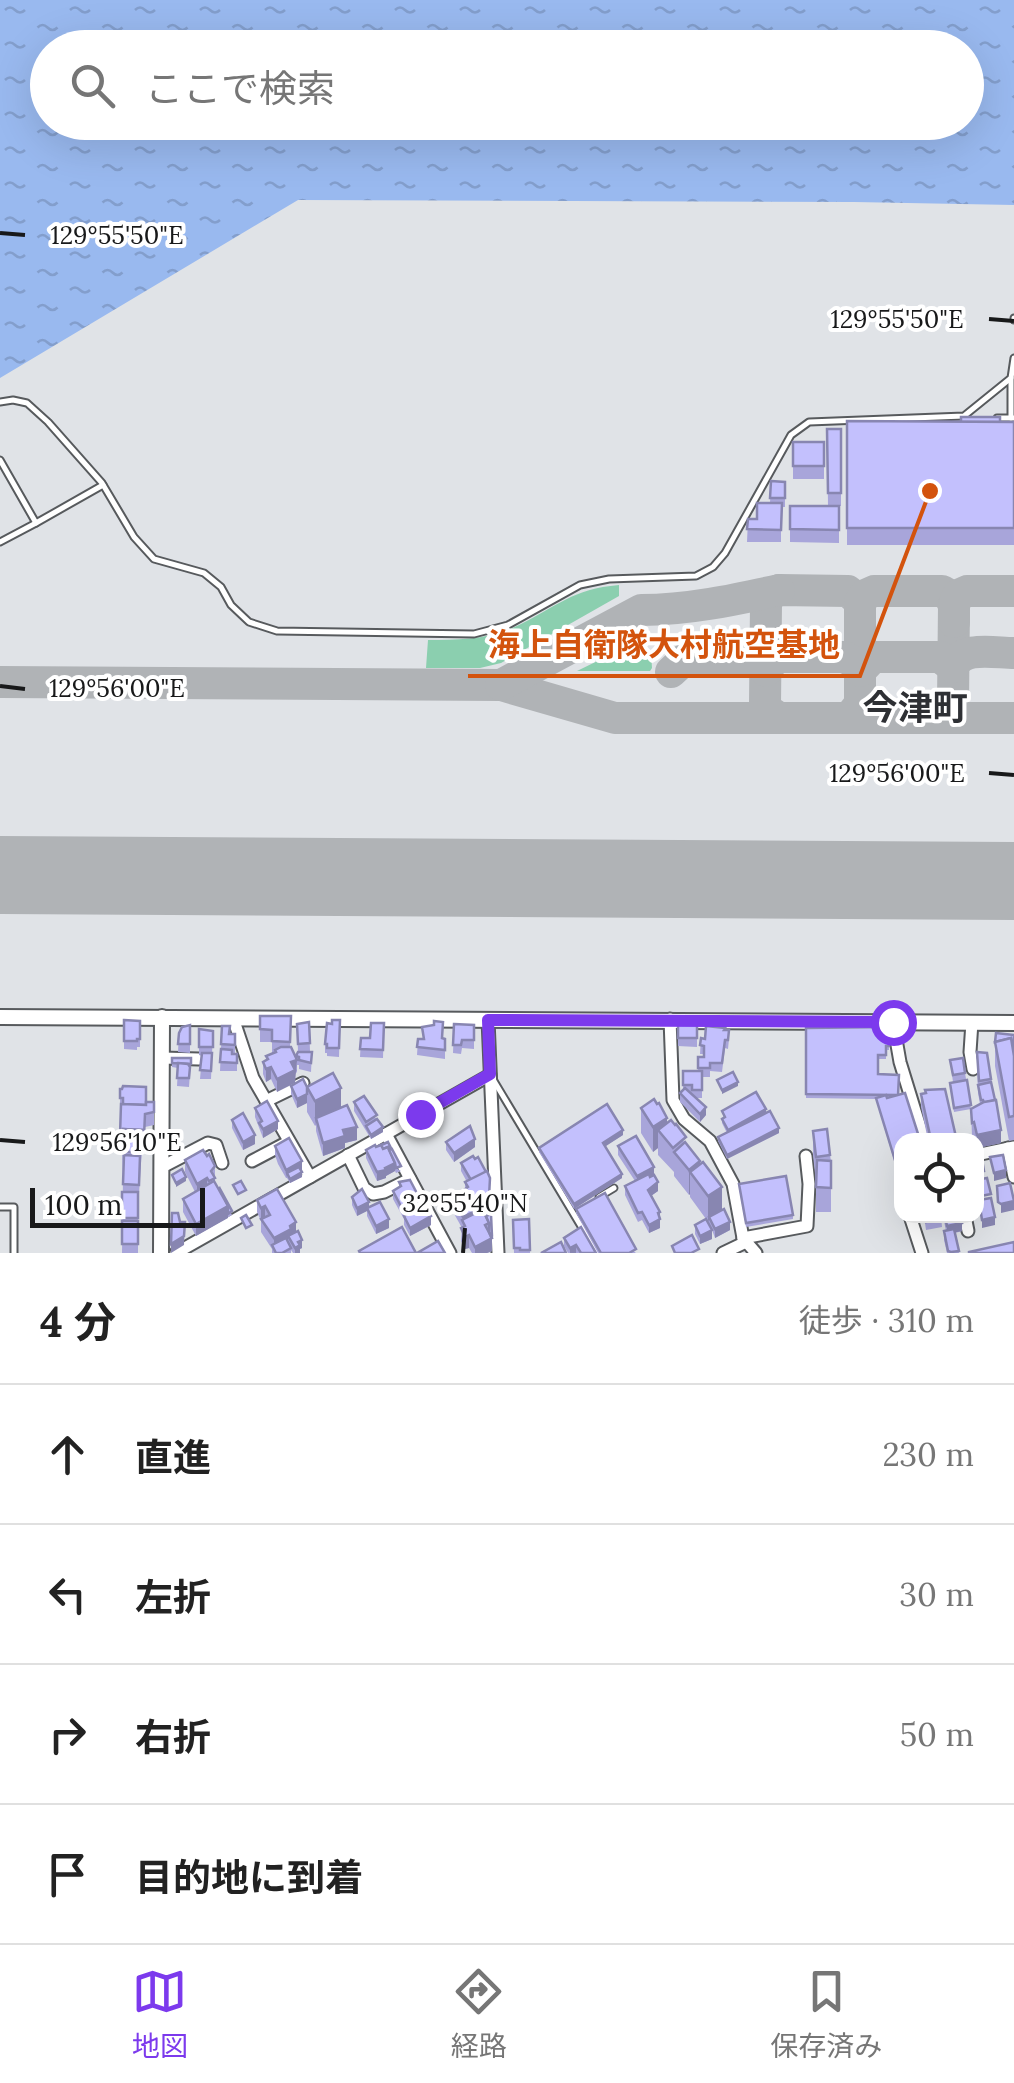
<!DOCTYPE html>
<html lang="ja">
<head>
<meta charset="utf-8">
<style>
  body { margin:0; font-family:Lora,"Noto Sans JP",serif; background:#f2f2f2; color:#222 }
  .controls { position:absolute; right:30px; bottom:30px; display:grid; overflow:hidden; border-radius:20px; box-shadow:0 10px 40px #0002 }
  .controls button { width:90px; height:90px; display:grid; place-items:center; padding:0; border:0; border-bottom:2px solid #e0e0e0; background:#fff; color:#222; font:50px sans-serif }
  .scale { position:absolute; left:30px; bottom:25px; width:175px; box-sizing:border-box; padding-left:10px; border:5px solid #18191a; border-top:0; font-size:28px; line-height:35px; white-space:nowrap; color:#18191a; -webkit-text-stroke:8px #fff; paint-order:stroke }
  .stop { position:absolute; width:30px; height:30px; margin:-22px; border:8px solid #7c3aed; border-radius:50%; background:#fff }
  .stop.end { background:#7c3aed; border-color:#fff; box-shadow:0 2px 10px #0008 }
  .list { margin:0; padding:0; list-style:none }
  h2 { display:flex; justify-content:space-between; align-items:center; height:130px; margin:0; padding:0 40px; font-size:42px }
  h2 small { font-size:32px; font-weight:400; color:#767676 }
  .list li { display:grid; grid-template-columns:65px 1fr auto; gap:30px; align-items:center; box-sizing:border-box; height:140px; padding:0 40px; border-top:2px solid #e0e0e0 }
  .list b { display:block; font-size:38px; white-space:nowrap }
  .list em { font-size:32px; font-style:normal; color:#767676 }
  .icon { flex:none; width:55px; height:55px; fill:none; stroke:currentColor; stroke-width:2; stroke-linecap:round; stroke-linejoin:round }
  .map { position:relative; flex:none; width:1014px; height:1253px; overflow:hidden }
  .search { position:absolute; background:#fff; box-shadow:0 10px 40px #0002; left:30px; right:30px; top:30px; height:110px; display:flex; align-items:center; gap:25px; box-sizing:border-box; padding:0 35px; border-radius:55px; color:#767676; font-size:38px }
  .sheet { height:690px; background:#fff }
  nav { display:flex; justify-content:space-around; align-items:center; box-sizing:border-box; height:140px; border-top:2px solid #e0e0e0; background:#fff; font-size:28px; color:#767676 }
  nav a { display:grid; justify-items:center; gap:5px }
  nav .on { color:#7c3aed }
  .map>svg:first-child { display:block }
  .green { fill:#8bcfaf }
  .water { fill:url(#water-ripples); fill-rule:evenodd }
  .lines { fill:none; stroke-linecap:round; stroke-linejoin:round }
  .taxiway { stroke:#b0b3b6; stroke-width:32 }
  .runway { stroke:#b0b3b6; stroke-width:78 }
  .service-casing { stroke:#575a5d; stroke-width:9 }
  .minor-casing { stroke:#575a5d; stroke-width:15 }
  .tertiary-casing { stroke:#575a5d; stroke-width:18 }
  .service { stroke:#fff; stroke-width:5 }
  .minor { stroke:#fff; stroke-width:11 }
  .tertiary { stroke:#fff; stroke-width:14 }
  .wall { fill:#a8a5da }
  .shaded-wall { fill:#8886b1 }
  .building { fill:#c3c0fd; stroke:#8886b1; stroke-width:2.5 }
  .route { stroke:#7c3aed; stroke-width:12 }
  .ticks { fill:none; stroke:#18191a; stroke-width:4 }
  .labels { text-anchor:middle; stroke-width:8; stroke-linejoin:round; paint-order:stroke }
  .quarter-label { font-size:35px; font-weight:bold; fill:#2e3034; stroke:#fff }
  .ticks-label { font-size:25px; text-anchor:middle; fill:#18191a; stroke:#fff; stroke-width:8; stroke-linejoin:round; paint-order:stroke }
  .leader { fill:none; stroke:#d3530d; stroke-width:4 }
  .callout-dot { fill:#d3530d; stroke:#fff; stroke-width:4 }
  .callout-label { font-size:32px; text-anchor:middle; font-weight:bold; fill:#d3530d; stroke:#fff; stroke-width:8; stroke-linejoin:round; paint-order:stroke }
</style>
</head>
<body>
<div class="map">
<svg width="1014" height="1253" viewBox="0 0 1014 1253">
  <defs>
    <pattern id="water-ripples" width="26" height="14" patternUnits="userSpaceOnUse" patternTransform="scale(2.5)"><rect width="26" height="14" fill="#99b9ef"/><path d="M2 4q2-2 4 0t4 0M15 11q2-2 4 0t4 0" fill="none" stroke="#839ecc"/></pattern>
  </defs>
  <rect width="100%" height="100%" fill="#e0e3e7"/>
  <!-- green -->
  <g class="green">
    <path d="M619,585V596L501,663L480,668H426L428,640C460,640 489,640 519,625C558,606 572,589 619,585Z"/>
    <path d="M622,649L647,651L651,653L652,668L650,671H577Z"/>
  </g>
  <!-- water -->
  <path class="water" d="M0,0H1014V205L854,202L298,200L0,378ZM48,48H966V122H48Z"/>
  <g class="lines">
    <!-- taxiway -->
    <g class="taxiway">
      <path d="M779,590L848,591L860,602V704L849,718H779L769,711L765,705L766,604L770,594Z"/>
      <path d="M874,591H942L949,595L954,605L953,702L950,711L942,718H870L860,704V602L865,595Z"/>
      <path d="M954,622V605L958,595L967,591H1014"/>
      <path d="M671,672L685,659H752L761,665L766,671L769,665L778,657H845L855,663L860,671L873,657H940L953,667C962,645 994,653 1014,653"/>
      <path d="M0,682L501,685L615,718H1014"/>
      <path d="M501,685L641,610C687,610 734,600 779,590"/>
    </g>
    <!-- runway -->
    <path class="runway" d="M0,875L1014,881"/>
    <!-- service casing -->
    <g class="service-casing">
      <g id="service">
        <path d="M1014,318V320"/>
        <path d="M0,402L13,400L27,403L48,422L102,483L134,537L154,559L204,573L221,587L231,605L249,622L277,631L474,634L508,625L580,585L609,579L696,576L713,567L725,553L791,435L809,422L964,416L1011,378L1014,358"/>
        <path d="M997,418H1014"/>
        <path d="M1011,418V378"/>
        <path d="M0,460L36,523L103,485"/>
        <path d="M0,542L36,523"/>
        <path d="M494,1081L597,1253"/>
        <path d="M599,1197L614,1188"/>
        <path d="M0,1207H14V1253"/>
      </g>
    </g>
    <!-- minor casing -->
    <g class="minor-casing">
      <g id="minor">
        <path d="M233,1018L253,1078L310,1177"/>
        <path d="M670,1019L673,1100L684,1119L710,1141L733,1184L743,1238L756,1253"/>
        <path d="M488,1020L498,1253"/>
        <path d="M893,1022L900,1062L924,1140"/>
        <path d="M972,1022L970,1052L973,1069"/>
        <path d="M162,1058L199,1059"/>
        <path d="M266,1101L303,1083"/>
        <path d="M386,1134L450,1253"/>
        <path d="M1008,1148L1014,1177"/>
        <path d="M348,1155L364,1188L373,1194L384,1192L410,1179"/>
        <path d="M976,1155L1014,1147"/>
        <path d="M252,1161L288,1142"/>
        <path d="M162,1167L208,1143L216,1145L222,1163"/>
        <path d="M910,1216L922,1253"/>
        <path d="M965,1216L968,1231"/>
        <path d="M743,1238L807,1226L809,1184L806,1156"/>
        <path d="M176,1253L490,1075"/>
        <path d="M723,1253L746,1242"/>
      </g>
    </g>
    <!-- tertiary casing -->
    <g class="tertiary-casing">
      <g id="tertiary">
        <path d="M0,1017L1014,1023"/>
        <path d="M161,1253L162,1017"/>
      </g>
    </g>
    <!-- service -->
    <use href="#service" class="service"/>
    <!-- minor -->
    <use href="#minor" class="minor"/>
    <!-- tertiary -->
    <use href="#tertiary" class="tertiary"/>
  </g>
  <!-- wall -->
  <g class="wall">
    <path d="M847,421L1014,422V545H847Z"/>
    <path d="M827,429H841V506H828Z"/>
    <rect x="793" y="442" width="31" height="37"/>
    <path d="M771,481L785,482V507H781V542H747L748,519H757L770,503Z"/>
    <path d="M790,506H839V543L790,542Z"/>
    <path d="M260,1016H291L290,1047L296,1058L298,1052L297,1024L309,1022L310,1051L304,1052H312L311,1072L299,1069V1065H297V1072L277,1092L271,1079L266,1082L263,1074V1062L266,1060V1056L272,1054V1042H260Z"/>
    <path d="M124,1020L140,1021V1047H137V1050L124,1049Z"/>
    <path d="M340,1020L339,1057L327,1056V1053H325V1044L332,1024Z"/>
    <path d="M384,1023L383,1058L360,1057L361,1038H370Z"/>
    <path d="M454,1024L474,1025V1049L462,1048L461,1054L453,1053Z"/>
    <path d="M678,1024H697V1047L678,1046Z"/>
    <path d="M190,1025V1053L178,1052L179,1033Z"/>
    <path d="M222,1026L229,1034H235V1053L232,1054H237V1071H220Z"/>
    <path d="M422,1027L445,1039V1059L417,1055L418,1039H423Z"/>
    <path d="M889,1027V1050H886V1059H878V1074L898,1095L902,1140V1173L898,1174L876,1099L806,1098V1028Z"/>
    <path d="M199,1029L213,1031L211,1079H200L202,1056L199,1055Z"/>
    <path d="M724,1030L729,1039L728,1049L725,1048L722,1072L710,1071V1077H702V1098H697L706,1115L700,1122L680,1102V1093L683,1090V1071H698V1057H704V1054H700L701,1038L705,1039Z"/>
    <path d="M1014,1035V1140L1009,1141L995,1066V1050Z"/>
    <path d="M987,1053L1001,1143L977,1148L976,1140L974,1135L972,1136L971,1109L980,1104L978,1093L977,1061Z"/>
    <path d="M172,1058H191L189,1087L177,1086L178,1068L172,1067Z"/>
    <path d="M950,1060L965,1073L971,1109L954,1112L950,1087L953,1082Z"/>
    <path d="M291,1086L307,1087L341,1108L357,1140L345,1143V1148L323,1156L316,1131V1125L315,1126L307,1112V1103L297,1108L291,1094Z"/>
    <path d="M120,1089L146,1105L154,1102V1125L145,1127L144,1149L142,1148L138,1209V1253H122L123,1177L122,1148H120Z"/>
    <path d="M921,1094L956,1140H928L921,1107Z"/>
    <path d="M354,1102L377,1119L383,1132L371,1139L354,1111Z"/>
    <path d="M255,1108L278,1129L263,1138L255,1117Z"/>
    <path d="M641,1108L667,1123L686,1144L700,1165L722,1210L730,1230L715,1238L712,1230V1239L700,1244L695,1234V1225L706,1219L690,1197V1194L689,1195L674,1176V1172L658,1155V1148L653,1152L641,1133Z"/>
    <path d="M722,1111L766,1113L779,1133L727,1159L718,1141V1137L727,1133L722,1123V1119L724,1118Z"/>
    <path d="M232,1120L255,1144L243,1150L232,1128Z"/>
    <path d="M813,1131L830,1155L831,1161V1212H816V1182L813,1155Z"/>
    <path d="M623,1135L605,1146L622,1178L574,1209L539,1152V1148Z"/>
    <path d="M446,1142L475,1147L454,1162L446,1150Z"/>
    <path d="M275,1146L301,1170L302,1177L290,1183L287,1178H286L278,1164L275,1155Z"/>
    <path d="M618,1146L654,1175L658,1191L651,1196L660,1212V1228L649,1233L642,1220L638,1222L625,1195V1186L635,1181L618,1155Z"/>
    <path d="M366,1150L401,1171L396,1173L395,1171L386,1176V1178L377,1181L366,1158Z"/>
    <path d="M185,1160L215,1166V1182L232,1215L196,1236L183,1212V1199L195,1192L185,1172Z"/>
    <path d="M461,1163L490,1198L492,1251L487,1253H472L469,1248L465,1249L461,1241L462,1228L452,1210V1198L465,1189V1182H467L461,1171Z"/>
    <path d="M399,1182L421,1207L431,1225L410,1236L404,1225V1219L393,1199V1191L399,1187Z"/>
    <path d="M739,1188L793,1215V1219L746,1227Z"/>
    <path d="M352,1197L369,1207L389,1228L376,1234L367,1216V1211L357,1216L352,1205Z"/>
    <path d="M257,1200L296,1232L302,1248L300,1249V1253H293L291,1250V1253H272V1249L261,1232V1221L257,1212Z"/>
    <path d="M576,1209L636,1253H598L576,1213Z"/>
    <path d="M922,1216H941L942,1227L926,1230L924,1216Z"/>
    <path d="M943,1216H960L962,1231L955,1233L959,1253H947L944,1240V1231H946Z"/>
    <path d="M529,1219L530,1253H514L513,1220Z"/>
    <path d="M564,1238L596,1253H568L564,1246Z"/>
  </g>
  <!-- shaded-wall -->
  <g class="shaded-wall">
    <path d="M297,1060L295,1083L277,1092V1079L291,1062Z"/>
    <path d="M271,1067V1079L266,1082V1069Z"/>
    <path d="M738,1082V1086L722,1094V1090Z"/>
    <path d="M341,1088V1112L316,1118L315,1126V1101Z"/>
    <path d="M307,1094V1103L297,1108V1099Z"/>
    <path d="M706,1107V1115L700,1122V1114Z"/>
    <path d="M766,1109V1114L728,1134V1130Z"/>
    <path d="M667,1118V1140L658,1130V1148L653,1152V1127Z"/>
    <path d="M278,1121V1129L263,1138V1129Z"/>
    <path d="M357,1127V1140L345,1143V1148L323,1156V1143L343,1130Z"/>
    <path d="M383,1127V1132L371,1139V1135Z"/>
    <path d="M779,1128V1133L727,1159V1155Z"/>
    <path d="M623,1130V1135L603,1148V1143Z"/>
    <path d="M1001,1130V1143L977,1148V1135Z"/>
    <path d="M255,1135V1144L243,1150V1142Z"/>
    <path d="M475,1139V1147L454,1162V1153Z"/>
    <path d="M302,1161V1170L287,1173L286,1178V1170Z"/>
    <path d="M700,1161V1185L690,1172V1194L689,1195V1170Z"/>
    <path d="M395,1163V1171L386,1176V1178L377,1181V1172Z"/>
    <path d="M654,1167V1175L637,1185V1176Z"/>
    <path d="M1006,1170V1178L994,1181V1173Z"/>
    <path d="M984,1171V1180L976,1181V1173Z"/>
    <path d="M302,1172V1177L290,1183V1179Z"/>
    <path d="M622,1174V1178L574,1209V1204Z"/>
    <path d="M186,1177V1181L176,1187V1183Z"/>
    <path d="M207,1178V1191L197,1197V1184Z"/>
    <path d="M658,1182V1191L648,1198V1190Z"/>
    <path d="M722,1187V1211L708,1221V1196Z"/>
    <path d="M421,1201V1210L404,1220V1212Z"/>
    <path d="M1014,1201V1210L1001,1213V1204Z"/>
    <path d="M369,1202V1210L367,1208V1211L357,1216V1208Z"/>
    <path d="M492,1203V1215L465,1229L463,1217Z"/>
    <path d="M228,1206V1218L196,1236V1224Z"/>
    <path d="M265,1206V1219L261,1221V1208Z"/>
    <path d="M660,1212V1228L649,1233V1225Z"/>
    <path d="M431,1216V1225L410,1236V1228Z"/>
    <path d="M995,1217V1225L982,1228V1220Z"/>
    <path d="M389,1219V1228L376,1234V1226Z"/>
    <path d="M185,1222L184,1245L171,1253V1244Z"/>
    <path d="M296,1222V1235L288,1236V1243L274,1248V1238Z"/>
    <path d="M730,1222V1230L715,1238V1229Z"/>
    <path d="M962,1223V1231L947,1234V1226Z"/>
    <path d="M712,1230V1239L700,1244V1236Z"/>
    <path d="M469,1235V1248L465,1249V1237Z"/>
    <path d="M492,1236V1251L487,1253H475V1247Z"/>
    <path d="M302,1240V1248L300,1249V1253H295V1248L298,1242Z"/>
    <path d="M576,1245V1253H570V1248Z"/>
  </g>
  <!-- building -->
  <g class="building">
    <rect x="961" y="417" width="39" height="5"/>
    <path d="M847,421L1014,422V528H847Z"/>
    <path d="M827,429H841V493H828Z"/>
    <rect x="793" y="442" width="31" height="24"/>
    <path d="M771,481L785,482V498H770Z"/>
    <path d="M757,503H782L781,530L747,529L748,519H757Z"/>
    <path d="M790,506H839V530L790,529Z"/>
    <path d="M260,1016H291L290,1042L272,1041V1030L260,1029Z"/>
    <path d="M124,1020L140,1021V1039H137V1041H124Z"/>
    <path d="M332,1020H340L339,1048H327V1044H325L327,1023L332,1024Z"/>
    <path d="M434,1021L443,1022L442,1038L445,1039V1050L417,1047L418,1039H424L422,1027L434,1025Z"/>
    <path d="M309,1022L310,1043L298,1044L297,1024Z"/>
    <path d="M371,1023H384L383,1050L360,1049L361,1038H370Z"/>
    <path d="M454,1024L474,1025V1040H462L461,1045H453Z"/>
    <rect x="678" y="1024" width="19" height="14"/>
    <path d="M190,1025V1044H178L179,1033L182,1027Z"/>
    <path d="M222,1026H230L229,1034H235V1045L221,1044Z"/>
    <path d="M706,1026L725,1028L724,1030H729L728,1040H725L722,1063H710V1068H698V1057H704V1046L700,1045L701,1038L705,1039Z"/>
    <path d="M889,1027V1046H886V1055H878V1074L899,1075L898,1095L806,1094V1028Z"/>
    <path d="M199,1029L213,1031V1047H199Z"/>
    <path d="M996,1033L1014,1035V1051L1011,1038L995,1042Z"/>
    <path d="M1011,1038L1014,1056V1116L1009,1117L995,1042Z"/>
    <path d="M281,1047H291L297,1060L291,1062L295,1070L277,1079L271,1067L266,1069L263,1062L268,1059L266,1056L276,1052L275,1050Z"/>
    <path d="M221,1049L232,1050V1054H237V1063L220,1062Z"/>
    <path d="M298,1052H312L311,1063L299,1060V1057L296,1056Z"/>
    <path d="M977,1052L987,1053L991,1079L979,1081Z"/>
    <path d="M202,1053H212L211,1071L200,1070Z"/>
    <path d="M172,1058H191V1064L172,1063Z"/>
    <path d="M963,1058L965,1073L953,1075L950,1060Z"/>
    <path d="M178,1063L188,1064L190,1067L189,1078H177Z"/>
    <path d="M683,1071H702V1090H692V1085H683Z"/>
    <path d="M733,1072L738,1082L722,1090L717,1080Z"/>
    <path d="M333,1073L341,1088L315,1101L307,1087Z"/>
    <path d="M303,1079L307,1087V1094L297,1099L291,1086Z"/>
    <path d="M967,1080L971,1105L954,1108L950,1083Z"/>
    <path d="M991,1082L995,1100L984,1103L983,1100H981L978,1085Z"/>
    <path d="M123,1086L146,1087V1105L123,1104V1098H120V1089H122Z"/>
    <path d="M685,1088L706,1107L700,1114L680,1093Z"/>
    <path d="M945,1089L956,1137L950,1138L951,1140H931L921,1094L926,1093L925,1090Z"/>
    <path d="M756,1092L766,1109L728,1130L722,1119L725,1117L722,1111Z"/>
    <path d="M905,1093L920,1140H902V1169L898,1170L876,1098L886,1095L887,1098Z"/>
    <path d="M364,1096L377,1115L366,1122L354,1102Z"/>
    <path d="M654,1099L657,1104L659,1103L667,1118L653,1127L641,1108Z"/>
    <path d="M996,1100L1001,1130L977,1135L974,1122L972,1123L971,1109L984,1102Z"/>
    <path d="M267,1101L278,1121L263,1129L259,1123L262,1121L255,1108Z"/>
    <path d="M146,1102H154V1112L145,1114L144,1136H142V1130L123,1129V1135H120L121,1104L146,1105Z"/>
    <path d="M607,1104L623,1130L603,1143L622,1174L574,1204L539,1148Z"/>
    <path d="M347,1105L357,1127L343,1130L345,1136L323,1143L316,1118Z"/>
    <path d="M770,1111L779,1128L727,1155L718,1137Z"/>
    <path d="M243,1113L255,1135L243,1142L232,1120Z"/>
    <path d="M377,1119L383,1127L371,1135L366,1126Z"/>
    <path d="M671,1120L675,1125L676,1124L686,1137L673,1148L658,1130Z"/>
    <path d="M470,1126L475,1139L454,1153L446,1142Z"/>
    <path d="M123,1129L142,1130L141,1152H122Z"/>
    <path d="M827,1129L830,1155L816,1157L813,1131Z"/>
    <path d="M636,1136L654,1167L637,1176L618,1146Z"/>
    <path d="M289,1138L302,1161L286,1170L275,1146Z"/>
    <path d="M388,1142L391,1148L389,1150L388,1147L383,1149L381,1145L379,1146Z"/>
    <path d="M685,1142L700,1161L689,1170L674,1152Z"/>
    <path d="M375,1145L376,1147L381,1145L383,1149L388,1147L395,1163L385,1168L386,1170L377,1172L366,1150Z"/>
    <path d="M392,1149L401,1166L396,1168L395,1163L389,1150Z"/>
    <path d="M203,1150L207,1156L209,1154L215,1166L211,1171L215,1178L209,1181L207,1178L197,1184L185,1160Z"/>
    <path d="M124,1155L140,1156L139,1185L123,1184Z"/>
    <path d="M1003,1155L1006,1170L994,1173L990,1157Z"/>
    <path d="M473,1156L475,1159L478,1157L486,1172L471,1180L461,1163Z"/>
    <path d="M982,1159L984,1171L976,1173V1160Z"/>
    <path d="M817,1160L831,1161V1188L816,1187Z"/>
    <path d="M703,1162L722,1187L708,1196L690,1172Z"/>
    <path d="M299,1167L302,1172L290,1179L287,1173Z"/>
    <path d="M182,1169L186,1177L176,1183L172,1175Z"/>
    <path d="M487,1171L490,1178L489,1197L492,1203L463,1217L452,1198L468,1187L465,1182Z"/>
    <path d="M649,1174L650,1177L654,1175L658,1182L648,1190L660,1212L658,1213L660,1219L649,1225L642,1212L638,1213L625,1186Z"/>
    <path d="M786,1176L793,1215L746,1223L739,1184Z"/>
    <path d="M987,1178L991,1194L981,1196L980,1189L976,1190V1180Z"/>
    <path d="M410,1180L421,1201L404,1212L393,1191L401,1186L399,1182Z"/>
    <path d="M214,1181L228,1206L196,1224L183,1199Z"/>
    <path d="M241,1181L246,1190L238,1194L233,1185Z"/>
    <path d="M1010,1183L1014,1201L1001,1204L998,1202L997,1186Z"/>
    <path d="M219,1187L232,1211L228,1214V1206Z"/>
    <path d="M277,1189L296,1222L290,1226L291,1229L274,1238L261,1219L270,1215L265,1206L261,1208L257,1200Z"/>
    <path d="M362,1189L369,1202L357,1208L352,1197Z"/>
    <rect x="122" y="1192" width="16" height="26"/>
    <path d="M605,1193L636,1249L629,1253H601L576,1209Z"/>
    <path d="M991,1198L995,1217L982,1220L979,1200Z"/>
    <path d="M380,1202L389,1219L376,1226L367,1208Z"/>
    <path d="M425,1205L431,1216L410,1228L404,1216Z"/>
    <path d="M724,1209L730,1222L715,1229L709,1217Z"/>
    <path d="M480,1211L482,1214L484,1213L489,1223L485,1225L492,1238L475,1247L469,1235L465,1237L461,1228L465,1226L462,1220Z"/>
    <path d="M172,1213H178L180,1222H185L184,1236L171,1244Z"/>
    <path d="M491,1214L492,1236L491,1237L489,1232V1223L486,1216Z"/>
    <path d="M246,1215L252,1225L246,1228L241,1218Z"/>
    <path d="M925,1216H941L942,1219L926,1222Z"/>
    <path d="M945,1216H960L962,1223L947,1226Z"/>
    <path d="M529,1219L530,1250H520V1248H514L513,1220Z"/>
    <path d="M706,1219L712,1230L700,1236L695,1225Z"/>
    <rect x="122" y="1221" width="16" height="23"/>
    <path d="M402,1227L416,1253H360L359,1251Z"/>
    <path d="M581,1227L596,1253H581L576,1245L570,1248L564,1238Z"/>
    <path d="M954,1229L959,1251L951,1252L948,1251L944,1231Z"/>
    <path d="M298,1231L302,1240L298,1242L300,1245L295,1248L288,1236Z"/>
    <path d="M692,1235L699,1249L691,1253H675L672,1246Z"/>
    <path d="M286,1238L291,1248L282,1253H276L272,1245Z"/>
    <path d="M438,1241L445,1253H417Z"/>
    <path d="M561,1242L566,1253H541Z"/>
    <path d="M1014,1242V1253H969V1252Z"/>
  </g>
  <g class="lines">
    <!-- route -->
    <path class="route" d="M420,1114L490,1074L488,1020L893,1022"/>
  </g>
  <!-- ticks -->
  <path class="ticks" d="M0,233L25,235M989,319L1014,321M0,686L25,689M989,773L1014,775M0,1140L25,1142M463,1253L465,1228"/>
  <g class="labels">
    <!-- quarter labels -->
    <g class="quarter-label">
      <text x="915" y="720">今津町</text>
    </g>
  </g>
  <g class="ticks-label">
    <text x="117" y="244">129°55'50"E</text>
    <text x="897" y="328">129°55'50"E</text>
    <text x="117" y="697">129°56'00"E</text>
    <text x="897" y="782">129°56'00"E</text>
    <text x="117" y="1151">129°56'10"E</text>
    <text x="465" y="1212">32°55'40"N</text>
  </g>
  <!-- callouts -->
  <path class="leader" d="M930 491L860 676H468"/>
  <circle class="callout-dot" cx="930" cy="491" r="10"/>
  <g class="callout-label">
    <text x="664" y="656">海上自衛隊大村航空基地</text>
  </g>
</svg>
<div class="controls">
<button><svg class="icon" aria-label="locate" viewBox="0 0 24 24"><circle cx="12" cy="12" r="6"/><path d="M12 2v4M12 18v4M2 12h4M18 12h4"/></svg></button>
</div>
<div class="scale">100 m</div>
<div class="stop" style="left:893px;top:1022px"></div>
<div class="stop end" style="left:420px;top:1114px"></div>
<div class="search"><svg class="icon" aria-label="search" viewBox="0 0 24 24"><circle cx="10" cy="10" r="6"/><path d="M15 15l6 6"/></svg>ここで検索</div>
</div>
<section class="sheet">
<h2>4 分<small>徒歩 · 310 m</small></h2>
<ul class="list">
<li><svg class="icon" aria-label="ahead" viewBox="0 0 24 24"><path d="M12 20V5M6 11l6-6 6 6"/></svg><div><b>直進</b></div><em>230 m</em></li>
<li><svg class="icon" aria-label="left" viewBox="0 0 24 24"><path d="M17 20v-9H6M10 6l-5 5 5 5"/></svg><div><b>左折</b></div><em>30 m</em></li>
<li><svg class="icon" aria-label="right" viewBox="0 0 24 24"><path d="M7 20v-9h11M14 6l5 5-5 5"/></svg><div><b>右折</b></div><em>50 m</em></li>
<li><svg class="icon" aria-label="arrive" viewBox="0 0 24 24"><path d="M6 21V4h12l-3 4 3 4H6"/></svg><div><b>目的地に到着</b></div></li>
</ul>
</section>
<nav>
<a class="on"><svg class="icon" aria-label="map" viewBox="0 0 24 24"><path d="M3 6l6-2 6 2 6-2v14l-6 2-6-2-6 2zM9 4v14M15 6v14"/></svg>地図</a>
<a><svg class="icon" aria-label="directions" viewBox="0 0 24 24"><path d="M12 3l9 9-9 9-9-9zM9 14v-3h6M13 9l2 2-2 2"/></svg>経路</a>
<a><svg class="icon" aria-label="saved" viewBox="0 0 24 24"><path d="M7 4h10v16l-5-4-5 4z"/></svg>保存済み</a>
</nav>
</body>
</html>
